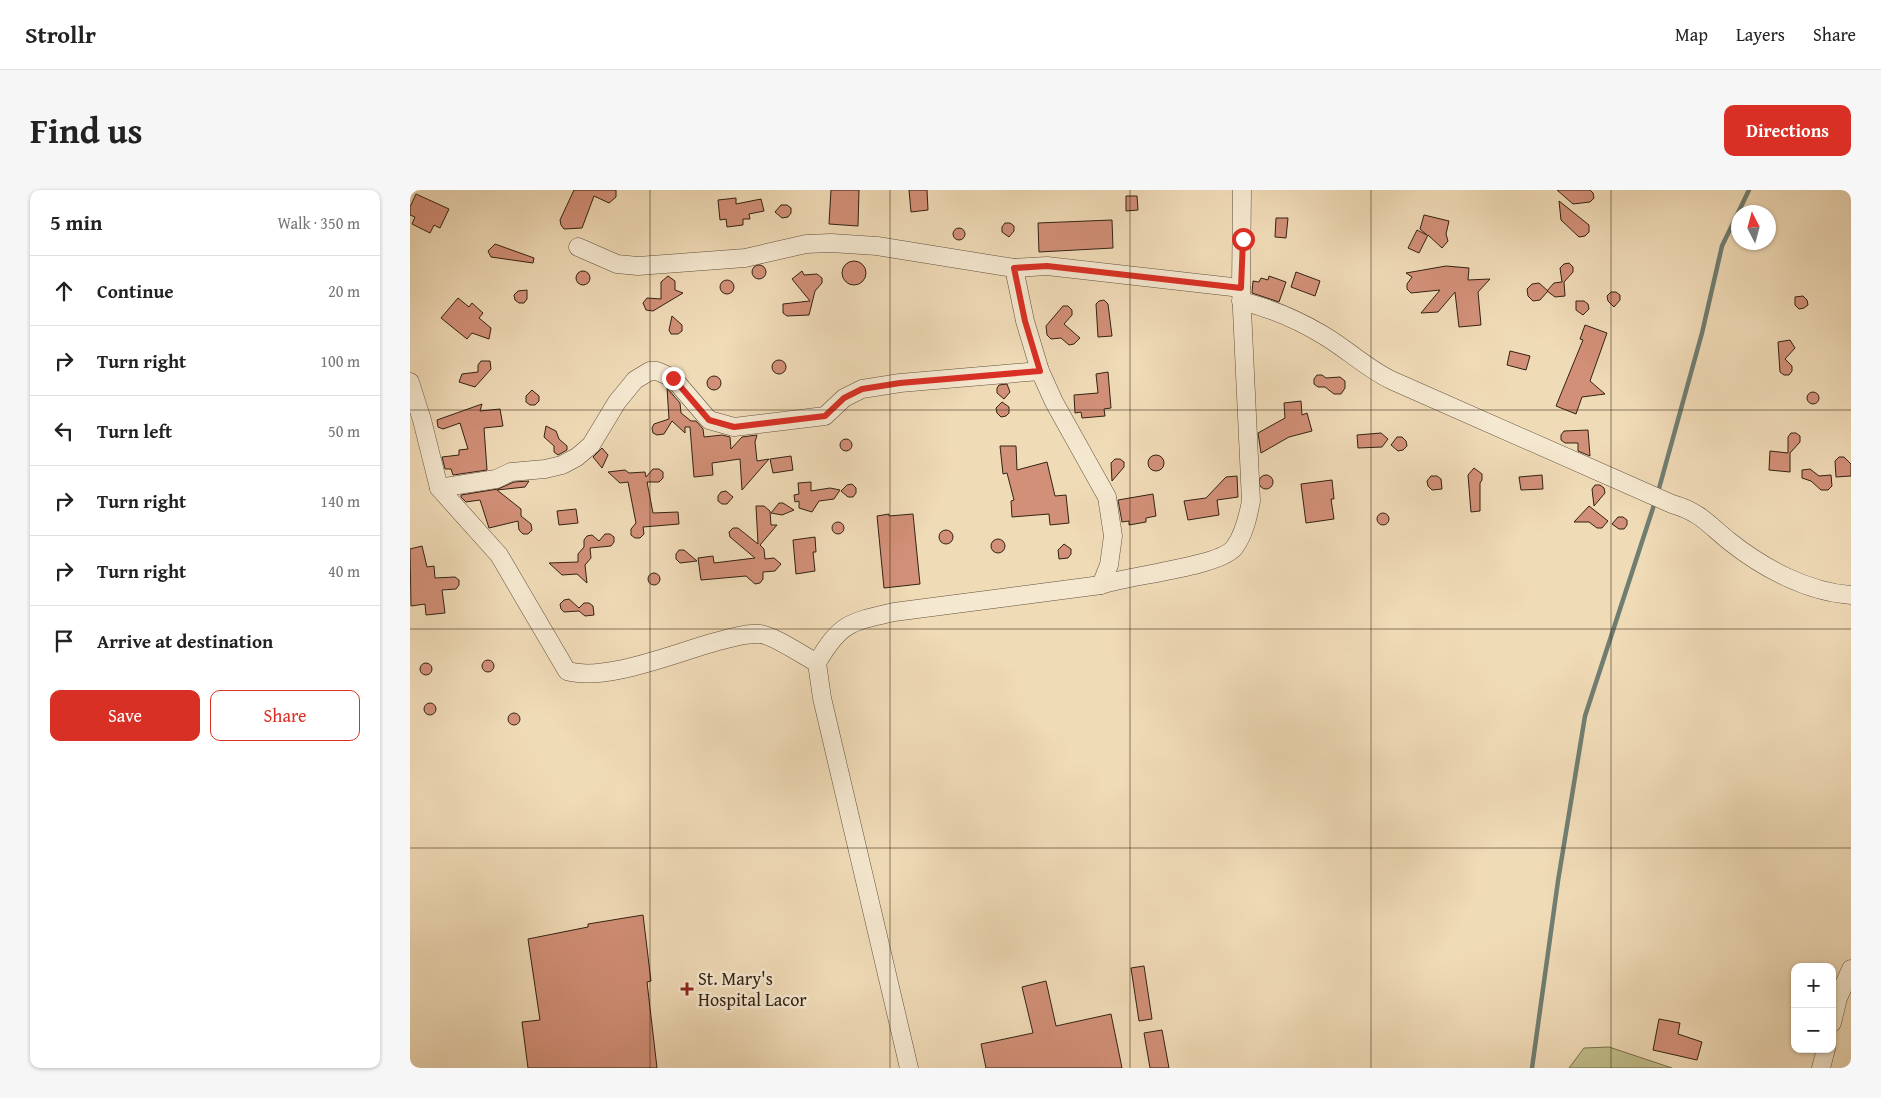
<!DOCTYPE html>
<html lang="en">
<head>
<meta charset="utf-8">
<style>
  body { margin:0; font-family:"Gentium Book Plus",serif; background:#f6f6f6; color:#222 }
  .controls { position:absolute; right:15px; bottom:15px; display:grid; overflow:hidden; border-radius:10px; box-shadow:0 1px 4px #0004 }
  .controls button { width:45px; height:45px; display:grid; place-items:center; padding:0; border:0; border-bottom:1px solid #e0e0e0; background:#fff; color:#222; font:25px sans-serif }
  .compass { position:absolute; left:1321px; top:15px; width:45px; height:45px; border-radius:50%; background:#fff; box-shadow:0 1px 4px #0004; rotate:354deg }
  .stop { position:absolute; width:15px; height:15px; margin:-11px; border:4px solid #d93025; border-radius:50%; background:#fff }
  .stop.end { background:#d93025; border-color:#fff; box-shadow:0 1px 5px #0008 }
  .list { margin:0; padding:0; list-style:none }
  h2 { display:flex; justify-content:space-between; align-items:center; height:65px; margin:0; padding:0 20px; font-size:21px }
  h2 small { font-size:16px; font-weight:400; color:#767676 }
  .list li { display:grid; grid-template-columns:32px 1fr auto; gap:15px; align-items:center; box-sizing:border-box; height:70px; padding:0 20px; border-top:1px solid #e0e0e0 }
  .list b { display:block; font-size:19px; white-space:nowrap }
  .list em { font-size:16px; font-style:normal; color:#767676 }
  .actions { display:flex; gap:10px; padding:15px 20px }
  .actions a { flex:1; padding:11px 0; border:1px solid #d93025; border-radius:10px; text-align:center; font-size:18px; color:#d93025 }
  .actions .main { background:#d93025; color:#fff }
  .icon { flex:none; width:28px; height:28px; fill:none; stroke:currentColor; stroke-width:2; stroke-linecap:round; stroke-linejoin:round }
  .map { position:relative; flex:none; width:1441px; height:878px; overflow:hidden; border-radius:10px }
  header { display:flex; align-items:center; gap:30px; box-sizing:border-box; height:70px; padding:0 25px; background:#fff; border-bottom:1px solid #e0e0e0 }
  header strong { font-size:24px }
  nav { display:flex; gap:28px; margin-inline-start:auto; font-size:18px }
  .intro { display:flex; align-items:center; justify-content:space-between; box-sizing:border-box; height:120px; padding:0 30px }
  h1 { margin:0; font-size:35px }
  .button { padding:12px 22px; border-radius:10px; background:#d93025; color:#fff; font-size:18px; font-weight:700 }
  main { display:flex; gap:30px; padding:0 30px }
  aside { flex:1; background:#fff; border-radius:10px; box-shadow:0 1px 4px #0004 }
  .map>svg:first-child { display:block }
  .green { fill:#c0be8a; stroke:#79704e }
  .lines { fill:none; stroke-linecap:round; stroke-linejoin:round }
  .stream { stroke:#707e71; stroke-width:4.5 }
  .building { fill:#d29078; stroke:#322213 }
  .street-casing { stroke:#62503c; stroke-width:19 }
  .street { stroke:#f5e8d0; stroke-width:18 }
  .route { stroke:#d93025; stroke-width:6 }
  .grid { fill:none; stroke:#322213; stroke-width:1; stroke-opacity:0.55 }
  .poi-dot { fill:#8f2418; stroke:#f5e8d0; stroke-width:2 }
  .labels { text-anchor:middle; stroke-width:5; stroke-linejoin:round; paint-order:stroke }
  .poi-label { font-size:18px; fill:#322213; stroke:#f5e8d0; text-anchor:start }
</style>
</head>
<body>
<header>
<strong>Strollr</strong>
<nav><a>Map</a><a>Layers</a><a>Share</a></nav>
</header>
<div class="intro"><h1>Find us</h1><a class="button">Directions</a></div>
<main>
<aside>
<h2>5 min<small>Walk · 350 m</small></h2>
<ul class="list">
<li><svg class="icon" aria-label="ahead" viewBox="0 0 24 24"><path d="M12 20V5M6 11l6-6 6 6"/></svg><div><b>Continue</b></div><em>20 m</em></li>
<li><svg class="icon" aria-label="right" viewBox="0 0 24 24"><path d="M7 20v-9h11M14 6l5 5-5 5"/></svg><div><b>Turn right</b></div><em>100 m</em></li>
<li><svg class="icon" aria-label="left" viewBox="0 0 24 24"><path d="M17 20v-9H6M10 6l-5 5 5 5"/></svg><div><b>Turn left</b></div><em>50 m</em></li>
<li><svg class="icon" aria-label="right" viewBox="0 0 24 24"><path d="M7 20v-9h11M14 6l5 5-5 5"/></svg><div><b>Turn right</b></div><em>140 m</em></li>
<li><svg class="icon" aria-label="right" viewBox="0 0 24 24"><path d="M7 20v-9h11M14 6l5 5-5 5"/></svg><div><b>Turn right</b></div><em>40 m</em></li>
<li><svg class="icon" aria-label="arrive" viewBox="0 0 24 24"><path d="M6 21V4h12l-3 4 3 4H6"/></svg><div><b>Arrive at destination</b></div></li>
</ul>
<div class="actions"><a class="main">Save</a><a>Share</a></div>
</aside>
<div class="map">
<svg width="1441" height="878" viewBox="0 0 1441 878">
  <rect width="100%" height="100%" fill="#f0dbb7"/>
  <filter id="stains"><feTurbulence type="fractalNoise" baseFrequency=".004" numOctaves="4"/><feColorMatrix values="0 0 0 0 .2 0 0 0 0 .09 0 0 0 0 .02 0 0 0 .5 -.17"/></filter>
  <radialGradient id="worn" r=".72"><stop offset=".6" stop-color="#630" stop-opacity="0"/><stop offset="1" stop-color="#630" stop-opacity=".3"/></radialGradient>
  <!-- green -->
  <path class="green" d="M1199,857L1262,878H1159L1174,858Z"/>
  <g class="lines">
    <!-- stream -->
    <g class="stream">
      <path d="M1248,302L1292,143L1312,56L1339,0"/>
      <path d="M1122,878L1148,691L1175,526L1245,312"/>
    </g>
  </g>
  <!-- building -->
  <g class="building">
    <path d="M164,0H206V7L199,13L184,6L172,38L154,39L151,35L150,30Z"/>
    <path d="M421,0H449L448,36L419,34Z"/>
    <path d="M499,0H517L518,20L501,22Z"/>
    <path d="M1147,0H1180L1183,3L1184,8L1180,12L1163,14Z"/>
    <path d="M6,4L39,19L30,38L24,35L20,43L2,34L5,27L0,25V17Z"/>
    <path d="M716,6H727L728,20L716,21Z"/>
    <path d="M326,8V14L351,9L354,21L339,24L340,29H333V35L317,37L316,29L310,30L308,10Z"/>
    <path d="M1149,11L1179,35V42L1175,46L1169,47L1151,30Z"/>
    <path d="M371,15H377L381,18V23L378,27L372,28L365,22Z"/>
    <path d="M1014,25L1039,31L1036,44L1038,51L1032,58L1018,45L1009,63L998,58L1007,40L1017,45L1010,39Z"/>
    <path d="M866,28H878L876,48L865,47Z"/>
    <path d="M702,30L703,58L629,62L628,33Z"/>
    <path d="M595,33H600L604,36V41L599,47L592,42V37Z"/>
    <circle cx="549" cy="44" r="6"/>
    <path d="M85,54L124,68L123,73L81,67L78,61Z"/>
    <circle cx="444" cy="83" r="12"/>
    <path d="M1159,73L1163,77V82L1154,92L1155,106L1145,107L1137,101L1144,93L1152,92L1150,78L1154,74Z"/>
    <circle cx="349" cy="82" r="7"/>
    <path d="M1036,76L1059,78L1058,90L1080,89L1068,102L1071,135L1049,137L1045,102L1028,122L1011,123L1030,100L1001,103L997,99V94L1002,87L996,83Z"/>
    <circle cx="173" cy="88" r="7"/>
    <path d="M392,81L394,85L407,84L412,88V93L405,101L399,125L377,126L373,123V114L400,111L382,89Z"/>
    <path d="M886,82L910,91L905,106L881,97Z"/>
    <path d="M258,86L265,91V100L273,103L243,121L236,120L233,113L237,108L251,109V92Z"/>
    <path d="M859,86L876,92L869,112L842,103L843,91L849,92L851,88L858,90Z"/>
    <circle cx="317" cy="97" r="7"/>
    <path d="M1129,93L1138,101L1130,110L1123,111L1118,106L1117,99L1122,94Z"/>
    <path d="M117,100V109L114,113H109L105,110L104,105L108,101Z"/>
    <path d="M1201,102H1206L1210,105V110L1204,117L1198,111L1197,106Z"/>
    <path d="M1393,106L1397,110L1398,115L1394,118L1389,119L1385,115V107Z"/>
    <path d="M48,108L59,117L62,113L73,123L69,128L81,138L79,149L62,143L57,149L31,128Z"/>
    <path d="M694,110L698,114L702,146L688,147L686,114L689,111Z"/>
    <path d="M1166,111H1174L1178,114L1179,119L1173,125L1166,120Z"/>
    <path d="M653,116H658L662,120V125L654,134L670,148L664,154L659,155L651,148L641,149L637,145L636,136Z"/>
    <path d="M262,126L272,135V141L268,144H261L259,140Z"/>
    <path d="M1175,135L1197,143L1180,191L1195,204L1172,207L1166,224L1146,216L1173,150L1170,149Z"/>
    <path d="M1380,150L1385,158L1375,169L1382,176V181L1379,185H1374L1370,182L1368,152Z"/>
    <path d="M1100,161L1120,166L1116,180L1097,175Z"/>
    <circle cx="369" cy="177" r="7"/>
    <path d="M71,171H80L81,179L65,197L49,192L52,184L68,182V175Z"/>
    <path d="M698,182L701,218L694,219L695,226L672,228L671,222L665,223L664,205L688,203L686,184Z"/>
    <path d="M907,185H912L916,188L930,187L935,191V198L931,204H924L915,197H908L904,194V189Z"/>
    <circle cx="304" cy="193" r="7"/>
    <path d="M597,194L600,202L594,209L587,203V198L589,195Z"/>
    <path d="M257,198L270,213L271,223L281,231H286L293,239L294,247L312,245L320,247L321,259L332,247L347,245L345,252L347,271L359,269L332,300L330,269L302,273L303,285L284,287L280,237H275V243L262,231L254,244L247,245L243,243L242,238L244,234L259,229Z"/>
    <path d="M122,200L129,206V211L125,215H120L116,212V206Z"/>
    <circle cx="1403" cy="208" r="6"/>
    <path d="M891,211L892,225L897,223L902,241L879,247L851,263L848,243L875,228L874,213Z"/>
    <path d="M592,212L599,217V223L596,226L591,227L587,223L586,218Z"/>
    <path d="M72,214L70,221L90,219L93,236L74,238L77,280L43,285L41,279H35L32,267L49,265V260L58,259L50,233L33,239L28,237L27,230Z"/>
    <path d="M136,236L146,241L149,249L157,256V260L148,265L144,262V256L134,247Z"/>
    <path d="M1178,240L1180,266L1168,261V253H1155L1151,250V245L1154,241Z"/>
    <path d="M971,243L978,249L972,257L948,258L947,245Z"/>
    <path d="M1381,243H1386L1390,246V252L1380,263V282L1359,280L1360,261L1378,263V247Z"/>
    <path d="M987,247H992L996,251L997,256L993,260L988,261L981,255Z"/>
    <circle cx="436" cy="255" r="6"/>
    <path d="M590,256H606L607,280L637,272L645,306L656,305L659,333L640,335L639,324L602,327L601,311L604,310L597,283L593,284Z"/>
    <path d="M192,258L198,265L192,278L183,267Z"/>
    <circle cx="746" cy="273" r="8"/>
    <path d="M381,266L383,280L363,283L360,269Z"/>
    <path d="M1429,267H1434L1441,274V286L1426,287L1425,271Z"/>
    <path d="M705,269H710L714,272V277L702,291L701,273Z"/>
    <path d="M1064,278L1072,284V290L1070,293V321L1061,322L1058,285Z"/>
    <path d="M243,279H249L253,282V288L249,292H237L243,323L268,322L269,334L233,337L234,344L230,348H225L221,345V339L226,333L218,292L210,293L198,282L215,280L219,283L235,282L236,287Z"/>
    <path d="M1400,279L1409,286L1421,285L1422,296L1418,300H1411L1401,291L1392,288V280Z"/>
    <path d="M1132,285L1133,299L1111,300L1109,287Z"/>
    <circle cx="856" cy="292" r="7"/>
    <path d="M827,286L828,307L807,310L809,325L778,330L774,311L796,308L816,287Z"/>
    <path d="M1021,286H1027L1031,289L1032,299L1022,300L1018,296L1017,291Z"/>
    <path d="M922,290L924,309H921L924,329L896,333L891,294Z"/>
    <path d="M119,291L115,297L87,300L111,319V326L121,334L122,340L118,344H113L109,340L108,331L79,338L70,310L56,312L51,307V305L88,299L104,292Z"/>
    <path d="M401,292V301L420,298L430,300L424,309L409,311L402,322L389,318V311L385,312L384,305L389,304L388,293Z"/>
    <path d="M442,294L446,298V303L443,307H438L431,301L437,295Z"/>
    <path d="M1185,295H1190L1194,298L1195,303L1184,316L1182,299Z"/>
    <path d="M316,301L323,307L317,314H312L308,311V306L311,302Z"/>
    <path d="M743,304L746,326L736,328V332L719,335V331L712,332L708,310Z"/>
    <path d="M369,313H373L384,320L372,325L361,323Z"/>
    <path d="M346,316H354L360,321L361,335H367L350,355L354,359L355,369L364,368L371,374L365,381L353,382V389L350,393L345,394L336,386L291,390L288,368L303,366L304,373L345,368L320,347L319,342L323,338H328L348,354Z"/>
    <path d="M1179,316L1198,331L1192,338H1187L1179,332H1164Z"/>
    <path d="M166,319L168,333L149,335L147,321Z"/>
    <circle cx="973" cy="329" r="6"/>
    <path d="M479,324V326L503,324L510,394L474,398L467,326Z"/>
    <path d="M1208,327H1213L1217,330V335L1214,339H1209L1202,334Z"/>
    <circle cx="428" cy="338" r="6"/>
    <circle cx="536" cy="347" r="7"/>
    <path d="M195,344H200L204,347V352L201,356L180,358L181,368L175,375L177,393L167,384L152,385L139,373L168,372V364L174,357V350L177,346L182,345L189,351Z"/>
    <path d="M405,347L406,362H403L405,381L386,384L383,350Z"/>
    <circle cx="588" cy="356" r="7"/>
    <path d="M654,354L661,359V364L658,368L649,369L648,360Z"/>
    <path d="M12,356L17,377L24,376L25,388L45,387L49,390V395L46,399L32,400L35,423L16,425L15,414L1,416L0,359Z"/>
    <path d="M269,360H274L287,371L270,373L266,369V364Z"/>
    <circle cx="244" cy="389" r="6"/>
    <path d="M159,409L169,418L174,413H179L183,416L184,425L175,426L169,421L154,422L151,419L150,414L154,410Z"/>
    <circle cx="78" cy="476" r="6"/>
    <circle cx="16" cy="479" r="6"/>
    <circle cx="20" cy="519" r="6"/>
    <circle cx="104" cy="529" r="6"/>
    <path d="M233,725L241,791L237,792L247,878H118L112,832L130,830L118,749L178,737V734Z"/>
    <path d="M734,776L742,829L729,831L721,778Z"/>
    <path d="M636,791L646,836L701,824L712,878H576L571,854L623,843L612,797Z"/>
    <path d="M1249,829L1270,833L1268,844L1292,852L1287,870L1243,860Z"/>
    <path d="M752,840L759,878H740L734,843Z"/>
  </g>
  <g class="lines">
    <!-- street casing -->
    <g class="street-casing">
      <g id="street">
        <path d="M168,57L207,74L228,76L335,68L396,54L421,53L467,56L604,78L615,131L630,181L644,212L697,307L703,346L699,375L691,395"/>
        <path d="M604,78L637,76L831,98"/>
        <path d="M831,111C860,118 888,130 913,145C937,159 956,178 981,190L1262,314C1290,322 1298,334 1319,351C1353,378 1397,402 1441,405"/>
        <path d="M0,192L12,230L29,298L89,365L157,481C196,492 265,463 305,452C319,448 336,443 350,444C363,445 394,466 407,473"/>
        <path d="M29,298L86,289L101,282L135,279L152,275L167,267L181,255L207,212L225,190L240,181H247L263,188L299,230L324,237L415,226L434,208L452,199L490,193L630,181"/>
        <path d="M1422,833L1428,808L1441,779"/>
        <path d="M499,878L412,508L407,473C430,433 440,432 484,422L691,395C720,385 808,377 824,358C834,345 838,327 841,311L831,98L832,0"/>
        <path d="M1411,878L1416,859"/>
      </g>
    </g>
    <!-- street -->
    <use href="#street" class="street"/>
  </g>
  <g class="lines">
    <!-- route -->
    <path class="route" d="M263,188L299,230L324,237L415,226L434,208L452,199L490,193L630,181L615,131L604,78L637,76L831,98L833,49"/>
  </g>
  <!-- grid -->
  <path class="grid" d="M240,0V878M480,0V878M720,0V878M961,0V878M1201,0V878M0,220H1441M0,439H1441M0,658H1441"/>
  <!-- markers -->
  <path class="poi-dot" d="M274.5 791.5h5v5h5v5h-5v5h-5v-5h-5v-5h5z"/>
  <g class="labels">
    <!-- poi labels -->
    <g class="poi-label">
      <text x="288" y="795">St. Mary's<tspan x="288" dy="21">Hospital Lacor</tspan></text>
    </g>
  </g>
  <rect width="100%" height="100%" filter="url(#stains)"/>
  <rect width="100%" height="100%" fill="url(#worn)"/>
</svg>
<div class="controls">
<button>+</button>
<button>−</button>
</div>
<svg class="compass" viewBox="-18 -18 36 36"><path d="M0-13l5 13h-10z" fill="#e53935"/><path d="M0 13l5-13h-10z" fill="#767676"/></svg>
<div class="stop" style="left:833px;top:49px"></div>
<div class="stop end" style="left:263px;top:188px"></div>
</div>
</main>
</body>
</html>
